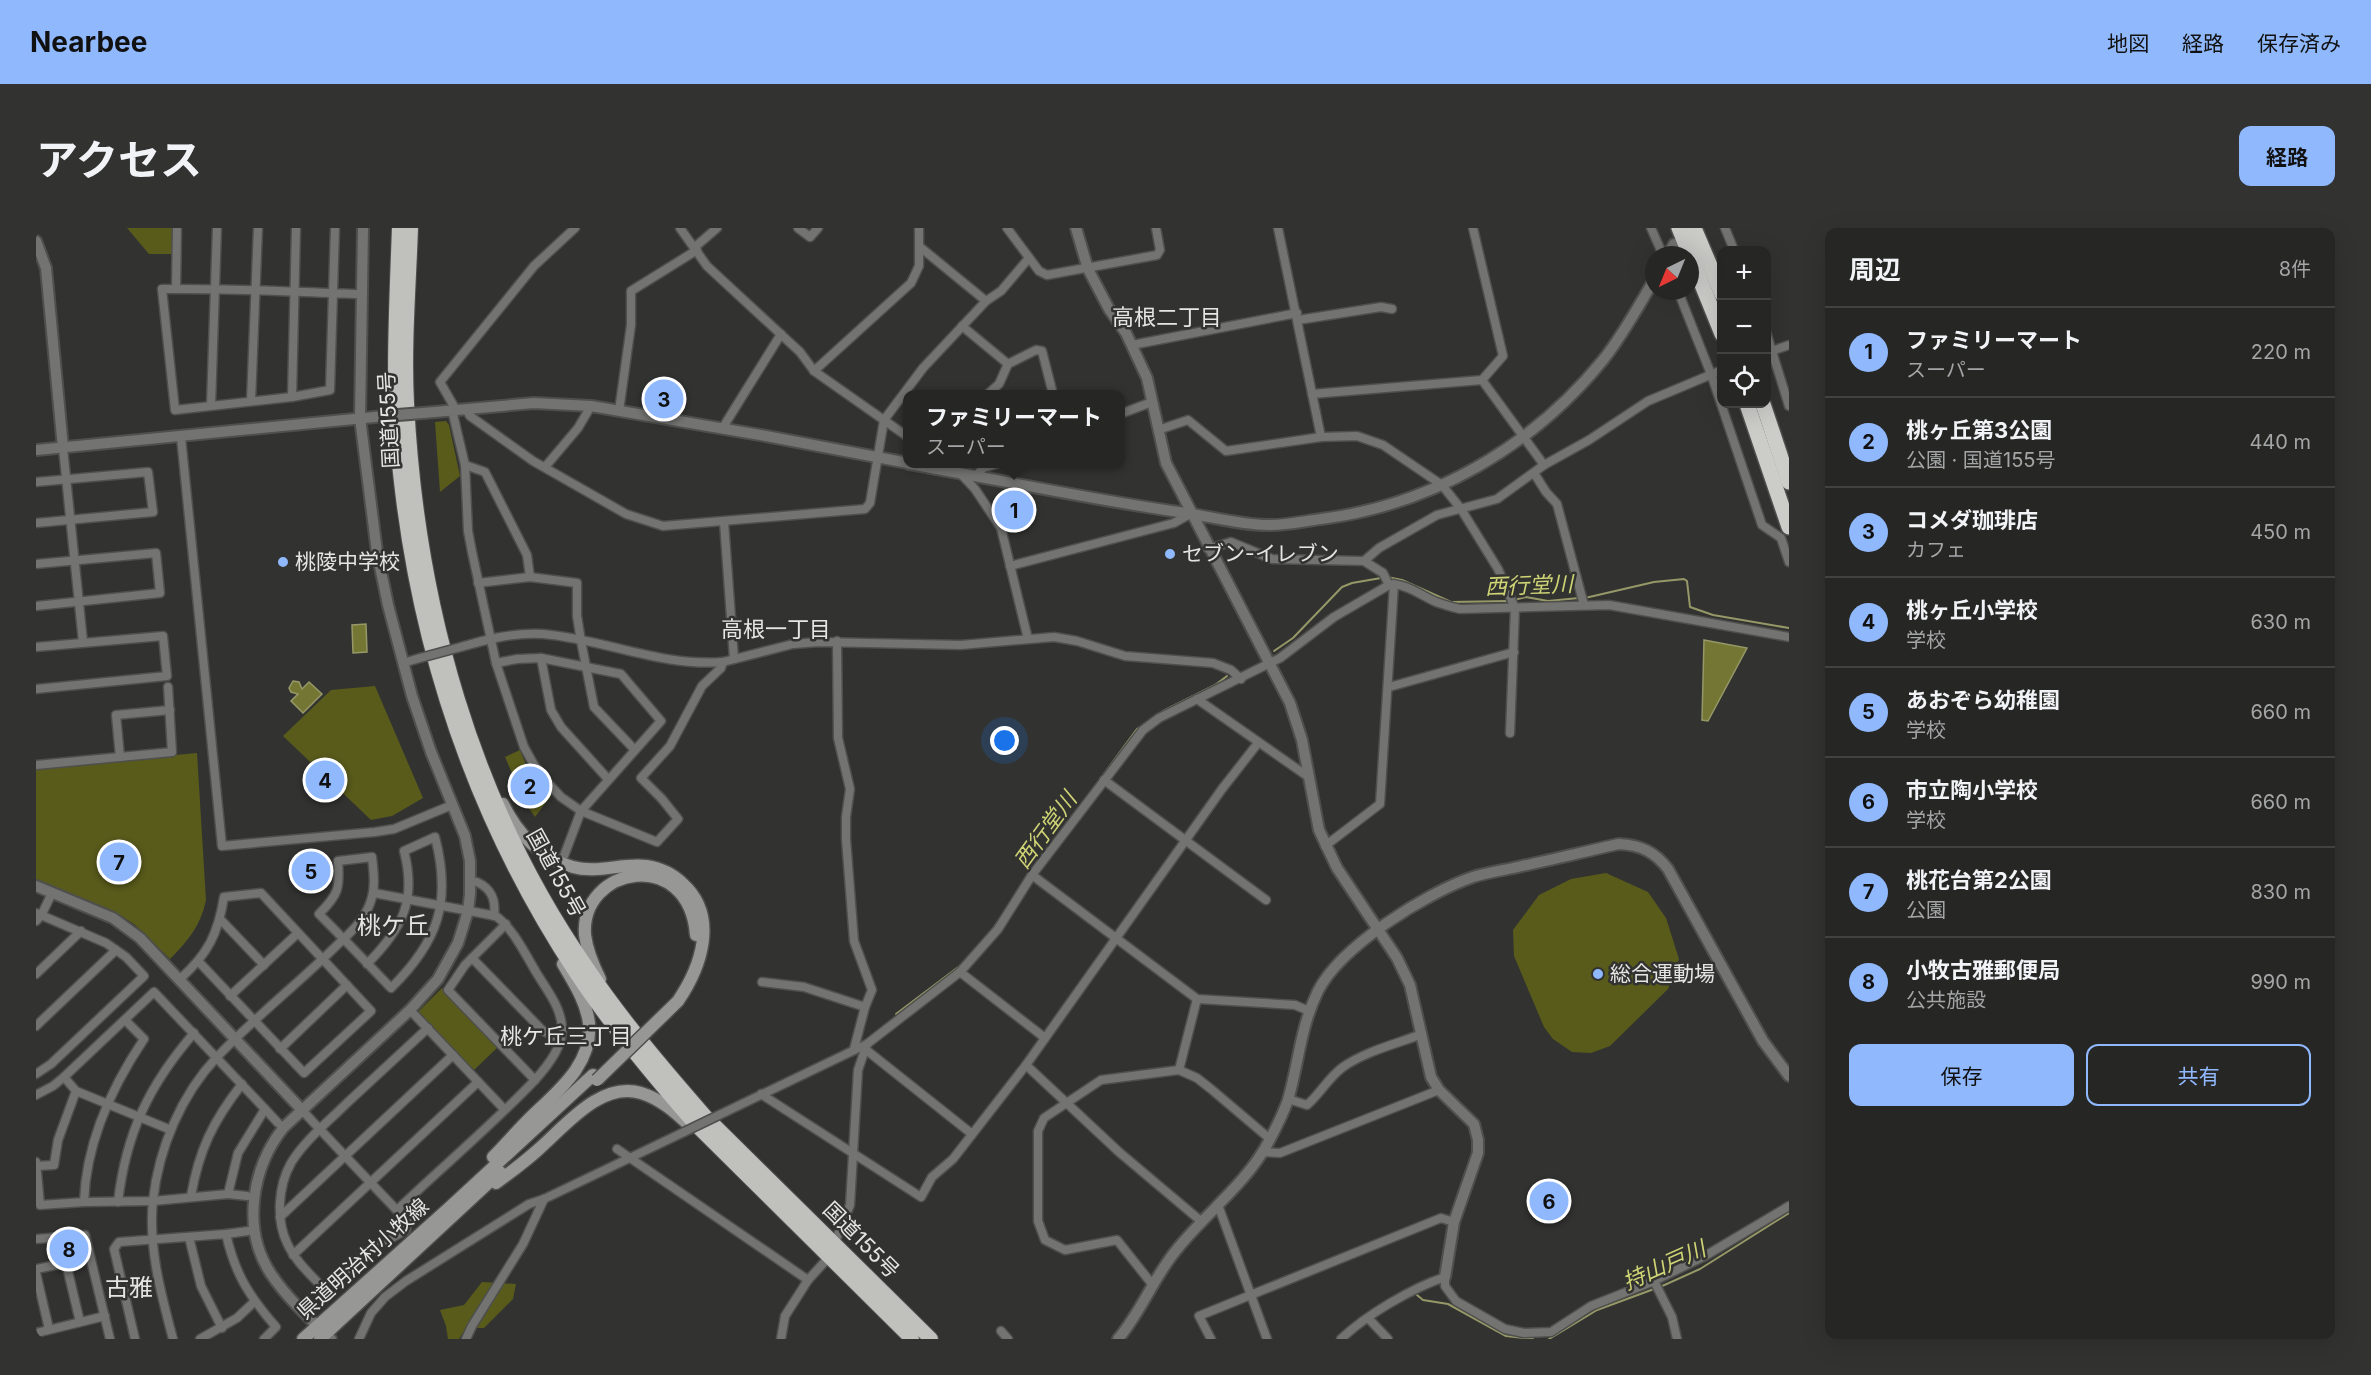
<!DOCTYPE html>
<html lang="ja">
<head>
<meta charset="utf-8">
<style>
  body { margin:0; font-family:Inter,"Noto Sans JP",sans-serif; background:#323231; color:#f1f3f6 }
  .controls { position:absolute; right:18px; top:18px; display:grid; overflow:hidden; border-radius:12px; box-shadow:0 6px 24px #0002 }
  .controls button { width:54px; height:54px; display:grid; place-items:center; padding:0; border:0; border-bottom:2px solid #424341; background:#262624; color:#f1f3f6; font:30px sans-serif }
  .compass { position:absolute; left:1609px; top:18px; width:54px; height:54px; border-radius:50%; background:#262624; box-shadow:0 6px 24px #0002; rotate:223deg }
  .you { position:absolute; left:969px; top:513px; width:21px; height:21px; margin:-15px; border:4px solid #fff; border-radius:50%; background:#1a73e8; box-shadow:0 0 0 9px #1a73e833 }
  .badge { display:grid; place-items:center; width:39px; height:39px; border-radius:50%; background:#90b8fd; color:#111; font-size:20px; font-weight:700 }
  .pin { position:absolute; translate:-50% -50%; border:3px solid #fff; box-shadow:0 2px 6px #0006 }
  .popup { position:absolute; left:867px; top:162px; width:222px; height:78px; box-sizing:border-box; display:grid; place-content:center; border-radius:12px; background:#262624; filter:drop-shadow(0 2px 4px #0005); font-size:20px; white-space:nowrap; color:#a4a5a6 }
  .popup b { font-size:22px; color:#f1f3f6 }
  .popup::after { content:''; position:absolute; left:50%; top:100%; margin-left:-12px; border:12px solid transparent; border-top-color:#262624 }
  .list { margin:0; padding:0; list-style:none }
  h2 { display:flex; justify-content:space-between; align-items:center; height:78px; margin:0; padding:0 24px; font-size:26px }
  h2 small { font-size:20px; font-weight:400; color:#a4a5a6 }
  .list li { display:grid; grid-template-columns:39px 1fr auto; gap:18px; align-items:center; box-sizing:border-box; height:90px; padding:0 24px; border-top:2px solid #424341 }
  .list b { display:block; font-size:22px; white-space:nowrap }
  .list p { margin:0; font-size:20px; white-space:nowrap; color:#a4a5a6 }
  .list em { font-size:20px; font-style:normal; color:#a4a5a6 }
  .actions { display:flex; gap:12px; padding:18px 24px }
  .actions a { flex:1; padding:14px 0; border:2px solid #90b8fd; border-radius:12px; text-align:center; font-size:21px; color:#90b8fd }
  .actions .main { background:#90b8fd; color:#111 }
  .icon { flex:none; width:33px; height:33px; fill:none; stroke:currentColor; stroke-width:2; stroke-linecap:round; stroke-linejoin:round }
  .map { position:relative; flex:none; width:1753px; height:1111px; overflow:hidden; border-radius:12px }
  header { display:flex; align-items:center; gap:36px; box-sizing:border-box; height:84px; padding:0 30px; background:#90b8fd; color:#111 }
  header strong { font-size:28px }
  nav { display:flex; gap:33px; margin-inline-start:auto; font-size:21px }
  .intro { display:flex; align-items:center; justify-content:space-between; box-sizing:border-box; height:144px; padding:0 36px }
  h1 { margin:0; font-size:42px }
  .button { padding:15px 27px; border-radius:12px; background:#90b8fd; color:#111; font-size:21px; font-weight:700 }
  main { display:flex; gap:36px; padding:0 36px }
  aside { flex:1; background:#262624; border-radius:12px; box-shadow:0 6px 24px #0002 }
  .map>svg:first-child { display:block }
  .green { fill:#595b1b }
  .water { fill:#747734; stroke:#969868; stroke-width:1.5 }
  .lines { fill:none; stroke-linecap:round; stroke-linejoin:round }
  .stream { stroke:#969868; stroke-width:2 }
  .minor-casing { stroke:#4f4f4d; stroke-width:11 }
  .tertiary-casing { stroke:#4f4f4d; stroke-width:14 }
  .secondary-casing { stroke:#4f4f4d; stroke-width:15 }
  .trunk-casing { stroke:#4f4f4d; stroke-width:16 }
  .motorway-casing { stroke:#4f4f4d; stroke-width:18 }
  .minor { stroke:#737372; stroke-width:8 }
  .tertiary { stroke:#737372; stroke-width:10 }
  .secondary { stroke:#979895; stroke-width:12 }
  .trunk { stroke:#c0c0bd; stroke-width:14 }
  .motorway { stroke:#cccdc9; stroke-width:15 }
  .minor-bridge-casing { stroke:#4f4f4d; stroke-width:11; stroke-linecap:butt }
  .tertiary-bridge-casing { stroke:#4f4f4d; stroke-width:14; stroke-linecap:butt }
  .secondary-bridge-casing { stroke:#4f4f4d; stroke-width:15; stroke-linecap:butt }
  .minor-bridge { stroke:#737372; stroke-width:8 }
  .tertiary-bridge { stroke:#737372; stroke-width:10 }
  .secondary-bridge { stroke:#979895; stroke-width:12 }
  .poi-dot { fill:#90b8fd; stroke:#323330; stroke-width:2 }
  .labels { text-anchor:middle; stroke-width:5; stroke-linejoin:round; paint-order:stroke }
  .street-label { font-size:21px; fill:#e5e5e3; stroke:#323330 }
  .poi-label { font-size:21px; fill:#e5e5e3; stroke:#323330; text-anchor:start }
  .neighbourhood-label { font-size:22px; fill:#e5e5e3; stroke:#323330 }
  .water-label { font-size:22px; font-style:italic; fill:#cfd475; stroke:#323330 }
  .quarter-label { font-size:24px; fill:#e5e5e3; stroke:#323330 }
</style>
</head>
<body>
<header>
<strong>Nearbee</strong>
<nav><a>地図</a><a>経路</a><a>保存済み</a></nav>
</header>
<div class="intro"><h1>アクセス</h1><a class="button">経路</a></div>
<main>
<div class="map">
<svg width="1753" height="1111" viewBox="0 0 1753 1111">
  <rect width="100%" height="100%" fill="#323330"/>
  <!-- green -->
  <g class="green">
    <path d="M91,0H137V26H113Z"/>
    <path d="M410,193L413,197L424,248L404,264L399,194Z"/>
    <path d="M339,458L387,570L356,588L335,592L247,508L295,462Z"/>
    <path d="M484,522L490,537L515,568L499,589L489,575L469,529Z"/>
    <path d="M161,525L170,672C165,697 152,713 134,731L98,696L77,683L0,651V540Z"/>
    <path d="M1570,645L1612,664L1630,690L1643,731L1632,761L1574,818L1555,825L1536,824L1517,811L1508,799L1478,728L1477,702L1503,667L1535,651Z"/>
    <path d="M406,760L463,818L436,844L383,787V783Z"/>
    <path d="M446,1054L480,1056L477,1071L448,1100H430L423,1111H412L410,1098L404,1082L428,1077Z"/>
  </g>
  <!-- water -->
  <g class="water">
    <path d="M330,396L331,424L317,425L316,397Z"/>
    <path d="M1668,412L1711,420L1672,493L1666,492Z"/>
    <path d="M257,453L263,454L266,461L273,454L286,466L267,485L255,473L262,466L255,464L253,460Z"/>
  </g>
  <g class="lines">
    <!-- stream -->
    <g class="stream">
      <path d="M1351,349L1366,352L1415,374L1472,373"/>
      <path d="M1549,370L1618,354L1648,351L1651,353L1654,379L1677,387L1753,400"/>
      <path d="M1478,372L1490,369L1512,373L1543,370"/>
      <path d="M1238,423L1257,410L1306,359L1316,355L1345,350"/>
      <path d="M1127,483L1179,457L1191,448"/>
      <path d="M1045,577L1101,501L1120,488"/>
      <path d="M956,702L965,689"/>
      <path d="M860,786L925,737"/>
      <path d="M1624,1059L1664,1041L1753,985"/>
      <path d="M1381,1067L1387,1072L1412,1076L1470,1108L1497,1111"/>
      <path d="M1513,1111L1561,1082L1618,1061"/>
    </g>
    <!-- minor casing -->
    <g class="minor-casing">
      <g id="minor">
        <path d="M299,0L294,162L256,169L139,182L126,61C192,60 258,64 324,66"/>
        <path d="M644,0L671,38L764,124L778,143L872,209"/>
        <path d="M762,0L774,9L782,0"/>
        <path d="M971,0L1003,43L1011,47L1121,27L1124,22L1120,0"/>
        <path d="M1242,0L1285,209L1321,208L1347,217L1406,257L1425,281L1462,341L1479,380L1474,505"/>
        <path d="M1437,0L1467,128L1446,152L1508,237"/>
        <path d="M1615,0L1627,27"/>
        <path d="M1689,0L1698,22"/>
        <path d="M659,19L681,0"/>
        <path d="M884,19L950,73"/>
        <path d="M140,61L141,0"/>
        <path d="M1642,63L1675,146L1726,297L1745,310L1753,334"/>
        <path d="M1262,92L1345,79L1356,81"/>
        <path d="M926,98L972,136L1000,122L1006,123L1017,166"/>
        <path d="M1730,104L1753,178"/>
        <path d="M1096,117L1261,85"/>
        <path d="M1730,125L1753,117"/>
        <path d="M778,143L875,55L883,38V0"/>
        <path d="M952,166L963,156L972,136"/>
        <path d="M1276,166L1446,152"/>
        <path d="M256,169L260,0"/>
        <path d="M215,173L222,0"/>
        <path d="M175,177L181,0"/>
        <path d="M430,181L434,188L497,233L590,286L627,298L829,281L834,275L848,192L887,140L950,73L965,63L993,30"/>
        <path d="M416,182L429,237L432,303L436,324L460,435L488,519L498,537L511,554L525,569L545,583L621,614L642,591L626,571L605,550L634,518L666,458L685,440L687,434"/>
        <path d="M420,182L404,154L498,38L539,0"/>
        <path d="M583,183L595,97V63L661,22"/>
        <path d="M1084,186L1116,174"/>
        <path d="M686,201L745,106"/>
        <path d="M1122,202L1152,192L1190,223L1285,209"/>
        <path d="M145,209L186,618L339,604L358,601L416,577"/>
        <path d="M27,220L47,414"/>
        <path d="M910,236L924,245L939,261L965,300L992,411"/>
        <path d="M429,237L449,244L491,327L494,349"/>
        <path d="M509,239L542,200L555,178"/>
        <path d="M1498,245L1510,264L1521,276L1548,377"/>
        <path d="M940,248L947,240L960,236"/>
        <path d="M0,254L112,244L117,284L0,295"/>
        <path d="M688,294L698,431"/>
        <path d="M1172,321L1195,314L1236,331L1328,333L1347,345L1353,357"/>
        <path d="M1328,333L1343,320L1401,287L1461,271L1508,237L1553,212L1612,173L1686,142"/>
        <path d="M0,336L120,325L124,365L0,378"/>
        <path d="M974,338L1138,295L1154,286"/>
        <path d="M442,355L494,349L541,355V388L545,413L558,479L598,521"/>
        <path d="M801,413L802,510L814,561L810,589V611L818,713L836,762L829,779L818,821"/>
        <path d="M0,419L127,408L131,448L0,461"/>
        <path d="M421,420C449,412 477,404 507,406C568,411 624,439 687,434L757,416L783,414L925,417L1018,409L1041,413L1089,428L1177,435L1195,442L1205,451"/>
        <path d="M505,430L515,482L525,499L572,551"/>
        <path d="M367,435L384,430"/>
        <path d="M460,435L481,431L505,430L585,446L625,493L545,583L528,628"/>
        <path d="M1353,459L1478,424"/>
        <path d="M1161,471L1274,550"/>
        <path d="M84,529L80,487L134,482"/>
        <path d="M0,537L136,524L132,459"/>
        <path d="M1068,552L1230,672"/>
        <path d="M1289,618L1344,576L1358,356"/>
        <path d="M996,647L1161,771L1259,777L1273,783"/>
        <path d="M441,654C456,661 460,672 458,688"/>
        <path d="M338,665L460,688C478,702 488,724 500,744C510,761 526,780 526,801C527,819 510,840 498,853C455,898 406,939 361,982"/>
        <path d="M0,685L70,715L90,729L108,748L15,836L0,846"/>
        <path d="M185,692L228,737"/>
        <path d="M0,693L5,688L16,665"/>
        <path d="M470,696L429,737L412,762L499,852"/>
        <path d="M436,730L506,802L525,813"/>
        <path d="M924,744L1009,810"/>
        <path d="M0,746L45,703"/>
        <path d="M144,751C172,726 182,706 188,669L225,665L335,783L268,845L163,734"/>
        <path d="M726,754L768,759L829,779"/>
        <path d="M194,768L262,705"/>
        <path d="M374,782L468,881"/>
        <path d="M0,798L80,722"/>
        <path d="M244,821L311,757"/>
        <path d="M829,821L936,906"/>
        <path d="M990,837L1083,924L1166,994"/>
        <path d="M1143,842L1161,771"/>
        <path d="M40,863L135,902"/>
        <path d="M725,866L885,969L896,949L917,931L990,837L1186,561L1222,515"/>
        <path d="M0,867L17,858L28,849L118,764L229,881L202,925L192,966L117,973L48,974L4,977L0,934"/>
        <path d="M1252,871L1271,877C1284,866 1292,850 1307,839C1330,823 1360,816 1386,806"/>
        <path d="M229,881L242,895"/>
        <path d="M265,881C300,919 336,956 372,994L370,1002L336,1021L288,1061C275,1047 259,1033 251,1015C240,992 242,958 255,935C269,912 292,894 311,875C338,850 365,825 392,800"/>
        <path d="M683,887L831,816L924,744L962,701L996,647L1107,502L1123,490L1244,430L1298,389L1353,357C1368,354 1386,368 1400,374C1408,377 1416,379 1424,381L1573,377L1753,409"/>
        <path d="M581,921L772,1052"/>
        <path d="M1227,924L1244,925L1403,862"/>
        <path d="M0,938L18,937L22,912L40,863L28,849"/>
        <path d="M192,966L211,968"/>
        <path d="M155,968C163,922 177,893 206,856"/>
        <path d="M48,974C50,915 75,860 108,811L89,792"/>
        <path d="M82,974C90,905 113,857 158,805"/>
        <path d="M1182,977L1231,1111"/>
        <path d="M244,989L417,827"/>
        <path d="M190,1006L212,1003"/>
        <path d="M153,1009L165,1058L186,1100"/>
        <path d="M0,1011L49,1007L74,1111"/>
        <path d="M257,1027L442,854"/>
        <path d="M0,1041L30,1035L44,1094"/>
        <path d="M0,1045L13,1101"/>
        <path d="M1618,1053L1636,1089L1641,1111"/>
        <path d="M1116,1056L1081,1012L1029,1022L1009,1012L1002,993V903L1008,890L1065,852L1143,842L1161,850L1175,861L1234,911"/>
        <path d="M1332,1090L1352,1111"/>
        <path d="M965,1103L972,1111"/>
        <path d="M0,1105L69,1088"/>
        <path d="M99,1111L78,1021L83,1014L190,1006C199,1046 213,1068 240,1099L228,1111"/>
        <path d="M137,1111C125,1066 112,1019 117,972C123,920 145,867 181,829C217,791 258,759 295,723C309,709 325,697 333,678C340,662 338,646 336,629L302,633C304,660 303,666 283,686C307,710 331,735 355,760C402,714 416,674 399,609L368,623C381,673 366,701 331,736"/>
        <path d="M164,1111L201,1090L218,1074"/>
        <path d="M323,1111L335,1085L349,1069L370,1053L493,976L508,971L648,904"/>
        <path d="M430,1111L436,1098L487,1016L508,971"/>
        <path d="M745,1111L749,1088L772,1052L793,1029L814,977L822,842L831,816"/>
        <path d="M1175,1111L1163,1088L1405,990L1418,994"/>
        <path d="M1305,1111C1330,1087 1376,1060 1409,1049V1058L1420,1073L1469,1101L1488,1105L1515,1104L1555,1078L1618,1053L1669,1028L1753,978"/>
      </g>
    </g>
    <!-- tertiary casing -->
    <g class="tertiary-casing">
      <g id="tertiary">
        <path d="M1040,0L1052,41L1073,81L1090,105L1111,150L1130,235L1254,475L1266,512L1283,602L1301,640L1361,730L1374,757L1395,849L1403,862L1438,896L1442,912V925L1418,994L1409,1049"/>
        <path d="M0,13L10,40L27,220"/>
        <path d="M1632,27L1638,16"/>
        <path d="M387,185L498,175L555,178L730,208L872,235"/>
        <path d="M0,222L349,188"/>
        <path d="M873,236C965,252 1057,272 1150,285C1176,289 1210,298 1235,297C1252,297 1269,293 1285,291C1396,277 1496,219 1567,132C1587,107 1602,79 1618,52"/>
        <path d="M0,658L77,690L104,710L265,881"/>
        <path d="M295,1111C274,1091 251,1070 235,1046C205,1001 216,939 248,899L374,782L402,751L422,715L432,683L434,666V633L429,608L395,524L376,468L352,377L341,324L324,190L327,0"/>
        <path d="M1082,1111C1106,1083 1118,1048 1142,1020C1171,984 1211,955 1233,913C1240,900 1247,886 1252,872C1263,834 1264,800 1282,763C1305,718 1390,665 1437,649C1453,644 1470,642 1486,638C1519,631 1551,623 1583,616C1605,617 1619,624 1632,641L1727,813L1753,848"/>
      </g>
    </g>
    <!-- secondary casing -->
    <g class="secondary-casing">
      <g id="secondary">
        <path d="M467,576C481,605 505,631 537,639C561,646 586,635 610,638C624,640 637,646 647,656C683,689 665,739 642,773"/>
        <path d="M564,751C557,737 551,722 549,707C544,638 653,618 660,707"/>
        <path d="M457,929C469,917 480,904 492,892C519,865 557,838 553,795C550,773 538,755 527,736"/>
        <path d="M460,955C475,944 490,933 504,920C530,897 565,853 605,865C625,871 640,885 655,899"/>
        <path d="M267,1111L413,980L557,847"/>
        <path d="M284,1111L464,944"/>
      </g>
    </g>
    <!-- trunk casing -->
    <g class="trunk-casing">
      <g id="trunk">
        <path d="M363,0C360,84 355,170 365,254C385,431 442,596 540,745C575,798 616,847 658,895L876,1111"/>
        <path d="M375,0C373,58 368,117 371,175C381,375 436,575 552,741C587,793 629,842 670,889L895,1111"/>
      </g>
    </g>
    <!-- motorway casing -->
    <g class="motorway-casing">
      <g id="motorway">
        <path d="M1643,0L1686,106"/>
        <path d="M1658,0L1686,66"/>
        <path d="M1711,176L1753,299"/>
        <path d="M1727,176L1753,254"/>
      </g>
    </g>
    <!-- minor -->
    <use href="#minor" class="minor"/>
    <!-- tertiary -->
    <use href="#tertiary" class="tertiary"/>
    <!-- secondary -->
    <use href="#secondary" class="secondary"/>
    <!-- trunk -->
    <use href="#trunk" class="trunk"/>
    <!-- motorway -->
    <use href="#motorway" class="motorway"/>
    <!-- minor-bridge casing -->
    <g class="minor-bridge-casing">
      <g id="minor-bridge">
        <path d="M384,430L421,420"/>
        <path d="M648,904L683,887"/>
      </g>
    </g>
    <!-- tertiary-bridge casing -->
    <g class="tertiary-bridge-casing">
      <path id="tertiary-bridge" d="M349,188L387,185"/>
    </g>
    <!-- secondary-bridge casing -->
    <g class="secondary-bridge-casing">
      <path id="secondary-bridge" d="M561,852L642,773"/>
    </g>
    <!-- minor-bridge -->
    <use href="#minor-bridge" class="minor-bridge"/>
    <!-- tertiary-bridge -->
    <use href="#tertiary-bridge" class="tertiary-bridge"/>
    <!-- secondary-bridge -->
    <use href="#secondary-bridge" class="secondary-bridge"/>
  </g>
  <!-- markers -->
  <g class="poi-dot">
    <circle cx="1134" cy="326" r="6"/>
    <circle cx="247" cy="334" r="6"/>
    <circle cx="1562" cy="746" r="6"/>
  </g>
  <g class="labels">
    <!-- street labels -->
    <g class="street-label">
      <text transform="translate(353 192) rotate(-93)" y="7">国道155号</text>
      <text transform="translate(520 645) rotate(61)" y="7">国道155号</text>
      <text transform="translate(825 1012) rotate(45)" y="7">国道155号</text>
      <text transform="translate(327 1031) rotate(-42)" y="7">県道明治村小牧線</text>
    </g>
    <!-- poi labels -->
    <g class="poi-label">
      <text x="1146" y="333">セブン-イレブン</text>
      <text x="259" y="341">桃陵中学校</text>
      <text x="1574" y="753">総合運動場</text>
    </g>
    <!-- neighbourhood labels -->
    <g class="neighbourhood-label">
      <text x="1131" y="97">高根二丁目</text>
      <text x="740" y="409">高根一丁目</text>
      <text x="530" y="816">桃ケ丘三丁目</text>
    </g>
    <!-- water labels -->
    <g class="water-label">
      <text transform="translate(1493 357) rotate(-2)" y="8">西行堂川</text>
      <text transform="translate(1009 602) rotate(-54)" y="8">西行堂川</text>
      <text transform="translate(1628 1037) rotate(-24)" y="8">持山戸川</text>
    </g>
    <!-- quarter labels -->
    <g class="quarter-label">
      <text x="357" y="706">桃ケ丘</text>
      <text x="93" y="1068">古雅</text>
    </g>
  </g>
</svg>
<div class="controls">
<button>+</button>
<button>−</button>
<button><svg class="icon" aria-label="locate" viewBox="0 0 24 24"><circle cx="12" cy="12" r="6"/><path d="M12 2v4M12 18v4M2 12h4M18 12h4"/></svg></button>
</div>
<svg class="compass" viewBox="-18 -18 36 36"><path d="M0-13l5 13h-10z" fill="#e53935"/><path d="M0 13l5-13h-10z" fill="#a4a5a6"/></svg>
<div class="you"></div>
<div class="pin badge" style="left:978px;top:282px">1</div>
<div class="popup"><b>ファミリーマート</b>スーパー</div>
<div class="pin badge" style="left:494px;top:558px">2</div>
<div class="pin badge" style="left:628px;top:171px">3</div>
<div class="pin badge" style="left:289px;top:552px">4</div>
<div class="pin badge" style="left:275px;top:643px">5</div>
<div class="pin badge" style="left:1513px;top:973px">6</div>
<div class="pin badge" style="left:83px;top:634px">7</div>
<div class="pin badge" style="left:33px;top:1021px">8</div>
</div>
<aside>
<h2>周辺<small>8件</small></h2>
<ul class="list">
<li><span class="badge">1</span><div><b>ファミリーマート</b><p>スーパー</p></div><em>220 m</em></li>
<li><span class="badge">2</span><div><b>桃ヶ丘第3公園</b><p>公園 · 国道155号</p></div><em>440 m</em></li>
<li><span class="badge">3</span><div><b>コメダ珈琲店</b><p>カフェ</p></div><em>450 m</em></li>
<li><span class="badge">4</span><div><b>桃ヶ丘小学校</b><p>学校</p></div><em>630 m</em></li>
<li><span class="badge">5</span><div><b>あおぞら幼稚園</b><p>学校</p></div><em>660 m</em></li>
<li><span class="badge">6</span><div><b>市立陶小学校</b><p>学校</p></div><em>660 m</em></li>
<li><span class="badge">7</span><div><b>桃花台第2公園</b><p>公園</p></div><em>830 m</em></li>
<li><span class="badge">8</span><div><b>小牧古雅郵便局</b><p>公共施設</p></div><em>990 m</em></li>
</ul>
<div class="actions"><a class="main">保存</a><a>共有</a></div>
</aside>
</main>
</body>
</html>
